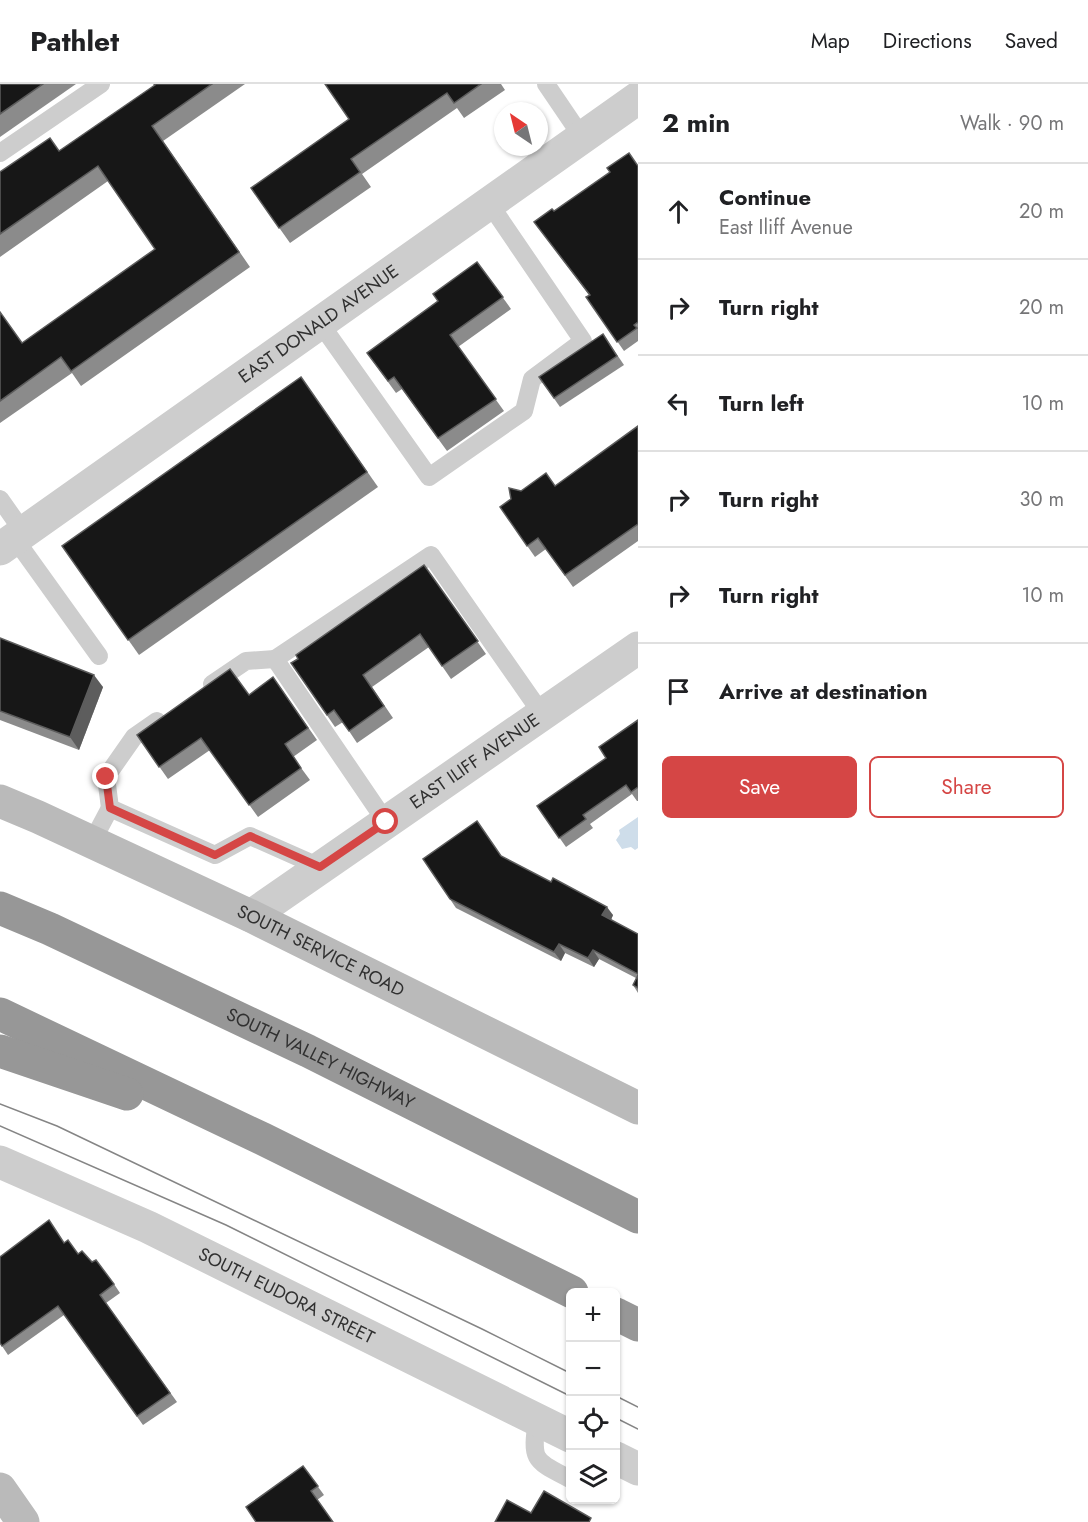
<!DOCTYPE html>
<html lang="en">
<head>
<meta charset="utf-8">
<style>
  body { margin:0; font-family:Jost,sans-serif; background:#f6f6f6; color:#202124 }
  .controls { position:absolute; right:18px; bottom:18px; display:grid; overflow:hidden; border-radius:9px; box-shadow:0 2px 4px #0004 }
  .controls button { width:54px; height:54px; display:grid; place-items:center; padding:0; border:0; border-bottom:2px solid #e0e0e0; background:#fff; color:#202124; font:30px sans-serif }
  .compass { position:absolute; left:494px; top:18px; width:54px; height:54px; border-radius:50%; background:#fff; box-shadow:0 2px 4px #0004; rotate:325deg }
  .stop { position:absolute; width:18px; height:18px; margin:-14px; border:4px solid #d54645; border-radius:50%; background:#fff }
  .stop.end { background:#d54645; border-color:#fff; box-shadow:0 2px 6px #0008 }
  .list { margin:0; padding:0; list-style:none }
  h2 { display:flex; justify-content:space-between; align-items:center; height:78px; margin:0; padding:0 24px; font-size:26px }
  h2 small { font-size:20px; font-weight:400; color:#757577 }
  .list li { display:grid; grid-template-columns:39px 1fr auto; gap:18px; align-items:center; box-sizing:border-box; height:96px; padding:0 24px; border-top:2px solid #e0e0e0 }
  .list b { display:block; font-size:22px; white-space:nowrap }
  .list p { margin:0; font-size:20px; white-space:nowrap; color:#757577 }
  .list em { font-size:20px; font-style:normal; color:#757577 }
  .actions { display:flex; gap:12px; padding:18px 24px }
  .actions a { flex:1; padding:14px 0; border:2px solid #d54645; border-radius:9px; text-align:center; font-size:21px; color:#d54645 }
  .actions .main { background:#d54645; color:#fff }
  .icon { flex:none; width:33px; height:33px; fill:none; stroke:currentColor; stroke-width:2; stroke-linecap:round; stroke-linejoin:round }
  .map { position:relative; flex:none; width:638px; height:1438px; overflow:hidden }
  header { display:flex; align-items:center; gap:36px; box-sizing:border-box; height:84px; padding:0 30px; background:#fff; border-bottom:2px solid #e0e0e0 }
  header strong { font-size:28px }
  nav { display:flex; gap:33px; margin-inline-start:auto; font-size:21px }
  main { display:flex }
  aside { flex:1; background:#fff }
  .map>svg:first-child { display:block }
  .water { fill:#ceddea }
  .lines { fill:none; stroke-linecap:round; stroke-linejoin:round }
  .lane { stroke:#cdcdcd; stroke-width:18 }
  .street { stroke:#cdcdcd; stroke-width:33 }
  .secondary { stroke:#bababa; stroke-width:33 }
  .highway { stroke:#979797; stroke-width:33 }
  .tram { stroke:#858585; stroke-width:1.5 }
  .wall { fill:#8b8b8b }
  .shaded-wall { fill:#5d5d5d }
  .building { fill:#171717; stroke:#5d5d5d; stroke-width:1.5 }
  .route { stroke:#d54645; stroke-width:8 }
  .labels { text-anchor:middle; stroke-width:6; stroke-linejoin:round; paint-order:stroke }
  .street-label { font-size:18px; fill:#303030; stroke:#fff }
</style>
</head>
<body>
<header>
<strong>Pathlet</strong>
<nav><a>Map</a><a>Directions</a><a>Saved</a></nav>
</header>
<main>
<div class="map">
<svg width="638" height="1438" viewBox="0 0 638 1438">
  <rect width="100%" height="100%" fill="#fff"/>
  <!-- water -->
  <path class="water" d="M638,733V764L635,766L631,763L622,765L616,756L620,750L619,746Z"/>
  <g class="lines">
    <!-- lane -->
    <g class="lane">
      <path d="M546,0L582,53"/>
      <path d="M0,69L101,0"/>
      <path d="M320,239L429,393L524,327L532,295L583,257L489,119"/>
      <path d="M0,415L24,449"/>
      <path d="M15,455L99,572"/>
      <path d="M212,600L246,577L275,575"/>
      <path d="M157,637L134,653L106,693L110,724L215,771L250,752L320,783"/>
      <path d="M386,738L275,575L431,471L542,630"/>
      <path d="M92,758L110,724"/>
      <path d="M537,1336C531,1377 534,1376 570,1395"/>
    </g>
    <!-- street -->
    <g class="street">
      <path id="s1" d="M0,465L638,14"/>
      <path id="s2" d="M251,832L638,564"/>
      <path id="s3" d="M0,1078L148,1143L570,1352"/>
      <path d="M616,1374L638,1385"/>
    </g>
    <!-- secondary -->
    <g class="secondary">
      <path id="s4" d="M0,717L38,733L251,832L638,1024"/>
      <path d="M0,1405L23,1438"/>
    </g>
    <!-- highway -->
    <g class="highway">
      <path id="s5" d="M0,824L50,845L308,967L638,1133"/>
      <path d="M0,930L263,1055L572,1208"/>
      <path d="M0,967L127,1010"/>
      <path d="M616,1230L638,1241"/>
    </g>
    <!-- tram -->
    <g class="tram">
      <path d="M0,1020L57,1042L482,1245L570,1289"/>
      <path d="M0,1042L226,1141L570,1312"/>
      <path d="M616,1312L638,1323"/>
      <path d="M616,1334L638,1345"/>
    </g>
  </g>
  <!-- wall -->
  <g class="wall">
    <path d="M0,0H76L0,53Z"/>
    <path d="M154,0H245L163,57L250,183L81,302L72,289L0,339V228L22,259L155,165L108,97L0,173V88L59,67L155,1Z"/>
    <path d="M325,0H501L505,6L464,34L457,24L362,90L371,103L290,159L251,104L349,35Z"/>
    <path d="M638,82V257L624,267L586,213L589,211L534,138Z"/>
    <path d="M477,178L511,225L458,263L504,327L447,367L402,305L396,309L367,269L438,217Z"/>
    <path d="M603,250L624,281L560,323L539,293Z"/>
    <path d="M301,293L378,403L139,571L62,462Z"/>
    <path d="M638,342V457L573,503L546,465L535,473L500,423L521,407L555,402Z"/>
    <path d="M424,481L486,570L451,595L429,563L372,603L393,634L357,659L343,638L335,643L291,579Z"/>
    <path d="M0,554L103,603L79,666L0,636Z"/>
    <path d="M273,593L317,656L293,673L310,696L258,733L210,666L168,695L137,651L249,611Z"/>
    <path d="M638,636V717H637L632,710L590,740L593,744L566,763L537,722L606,674Z"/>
    <path d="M501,772L613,831L611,836L638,850V909L633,901L636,894L599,875L594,883L565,869L561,877L456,824L423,775Z"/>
    <path d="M64,1158L78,1170L92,1178L114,1200L120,1209L106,1219L177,1318L143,1341L64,1231L8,1271L0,1259Z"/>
    <path d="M303,1382L324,1411L317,1416L246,1423Z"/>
  </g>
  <!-- shaded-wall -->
  <g class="shaded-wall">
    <path d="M94,591L103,603L79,666L70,653Z"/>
    <path d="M607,823L613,831L609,840L602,831Z"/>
    <path d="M559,860L565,869L561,877L554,868Z"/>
    <path d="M593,866L599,875L594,883L588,874Z"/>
  </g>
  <!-- building -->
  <g class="building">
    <path d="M0,0H43L0,30Z"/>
    <path d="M154,0H212L152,42L239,168L71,287L61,273L0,317V228L22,259L155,165L98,82L0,150V88L50,54L59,67L155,1Z"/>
    <path d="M325,0H481L454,19L447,9L351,75L360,88L279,144L251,104L349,35Z"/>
    <path d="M629,69L638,82V238L634,241L637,244L617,258L586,213L590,211L534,138L552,125L554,127L610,88L607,84Z"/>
    <path d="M477,178L503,213L450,251L496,315L438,354L394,293L388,297L367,269L438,217L433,210Z"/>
    <path d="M603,250L617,272L554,314L539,293Z"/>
    <path d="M301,293L367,388L128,556L62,462Z"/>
    <path d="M638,342V440L565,491L538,454L527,462L500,423L511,415L509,404L521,407L546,389L555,402Z"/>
    <path d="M424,481L478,557L442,582L420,550L363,591L384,622L349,647L334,626L327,631L291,579L298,575L296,571Z"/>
    <path d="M0,554L94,591L70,653L0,627Z"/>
    <path d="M230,585L249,611L273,593L308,644L285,660L301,684L249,721L201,654L159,683L137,651Z"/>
    <path d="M638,636V703L631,708L626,701L583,731L586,735L559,754L537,722L606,674L599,663Z"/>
    <path d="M477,737L501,772L551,798L553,794L607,823L602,831L638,850V890L593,866L588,874L559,860L554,868L450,815L423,775Z"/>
    <path d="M638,891V904L633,901Z"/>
    <path d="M49,1136L64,1159L68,1156L78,1170L82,1167L92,1178L96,1176L114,1200L100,1211L170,1309L137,1332L58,1222L2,1262L0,1259V1173Z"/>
    <path d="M303,1382L318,1402L311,1407L333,1438H256L246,1423Z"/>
    <path d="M544,1407L591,1434L589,1438H495L507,1416L531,1429Z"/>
  </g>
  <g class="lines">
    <!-- route -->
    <path class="route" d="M106,693L110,724L215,771L250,752L320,783L386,738"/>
  </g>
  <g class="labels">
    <!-- street labels -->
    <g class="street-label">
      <text dy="6" stroke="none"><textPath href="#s1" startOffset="390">EAST DONALD AVENUE</textPath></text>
      <text dy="6" stroke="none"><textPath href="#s2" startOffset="272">EAST ILIFF AVENUE</textPath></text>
      <text dy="6" stroke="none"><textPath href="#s4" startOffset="354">SOUTH SERVICE ROAD</textPath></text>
      <text dy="6" stroke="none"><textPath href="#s5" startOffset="354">SOUTH VALLEY HIGHWAY</textPath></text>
      <text dy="6" stroke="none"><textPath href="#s3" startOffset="316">SOUTH EUDORA STREET</textPath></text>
    </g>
  </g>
</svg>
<div class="controls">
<button>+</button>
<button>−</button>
<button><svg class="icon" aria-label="locate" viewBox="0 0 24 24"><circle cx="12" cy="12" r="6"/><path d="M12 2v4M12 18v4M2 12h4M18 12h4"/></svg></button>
<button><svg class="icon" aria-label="layers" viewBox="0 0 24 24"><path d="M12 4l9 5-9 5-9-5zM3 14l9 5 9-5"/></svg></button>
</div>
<svg class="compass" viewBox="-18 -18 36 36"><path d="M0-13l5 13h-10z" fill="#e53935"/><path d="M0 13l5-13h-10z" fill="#757577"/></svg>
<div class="stop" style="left:386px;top:738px"></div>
<div class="stop end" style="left:106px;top:693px"></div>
</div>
<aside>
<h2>2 min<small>Walk · 90 m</small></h2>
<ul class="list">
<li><svg class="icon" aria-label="ahead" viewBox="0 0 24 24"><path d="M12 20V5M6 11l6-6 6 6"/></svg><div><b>Continue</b><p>East Iliff Avenue</p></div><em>20 m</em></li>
<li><svg class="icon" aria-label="right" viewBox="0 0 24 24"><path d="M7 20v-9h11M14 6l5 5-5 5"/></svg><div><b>Turn right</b></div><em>20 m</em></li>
<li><svg class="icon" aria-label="left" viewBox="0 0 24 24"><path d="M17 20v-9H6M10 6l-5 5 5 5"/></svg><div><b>Turn left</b></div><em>10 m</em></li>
<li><svg class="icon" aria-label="right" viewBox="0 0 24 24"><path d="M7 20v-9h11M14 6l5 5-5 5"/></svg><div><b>Turn right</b></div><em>30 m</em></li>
<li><svg class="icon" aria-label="right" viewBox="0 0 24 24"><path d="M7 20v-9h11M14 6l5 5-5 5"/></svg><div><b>Turn right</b></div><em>10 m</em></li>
<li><svg class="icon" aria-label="arrive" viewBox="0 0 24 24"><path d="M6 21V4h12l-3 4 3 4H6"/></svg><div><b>Arrive at destination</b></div></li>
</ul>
<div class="actions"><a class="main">Save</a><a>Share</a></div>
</aside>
</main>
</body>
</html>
